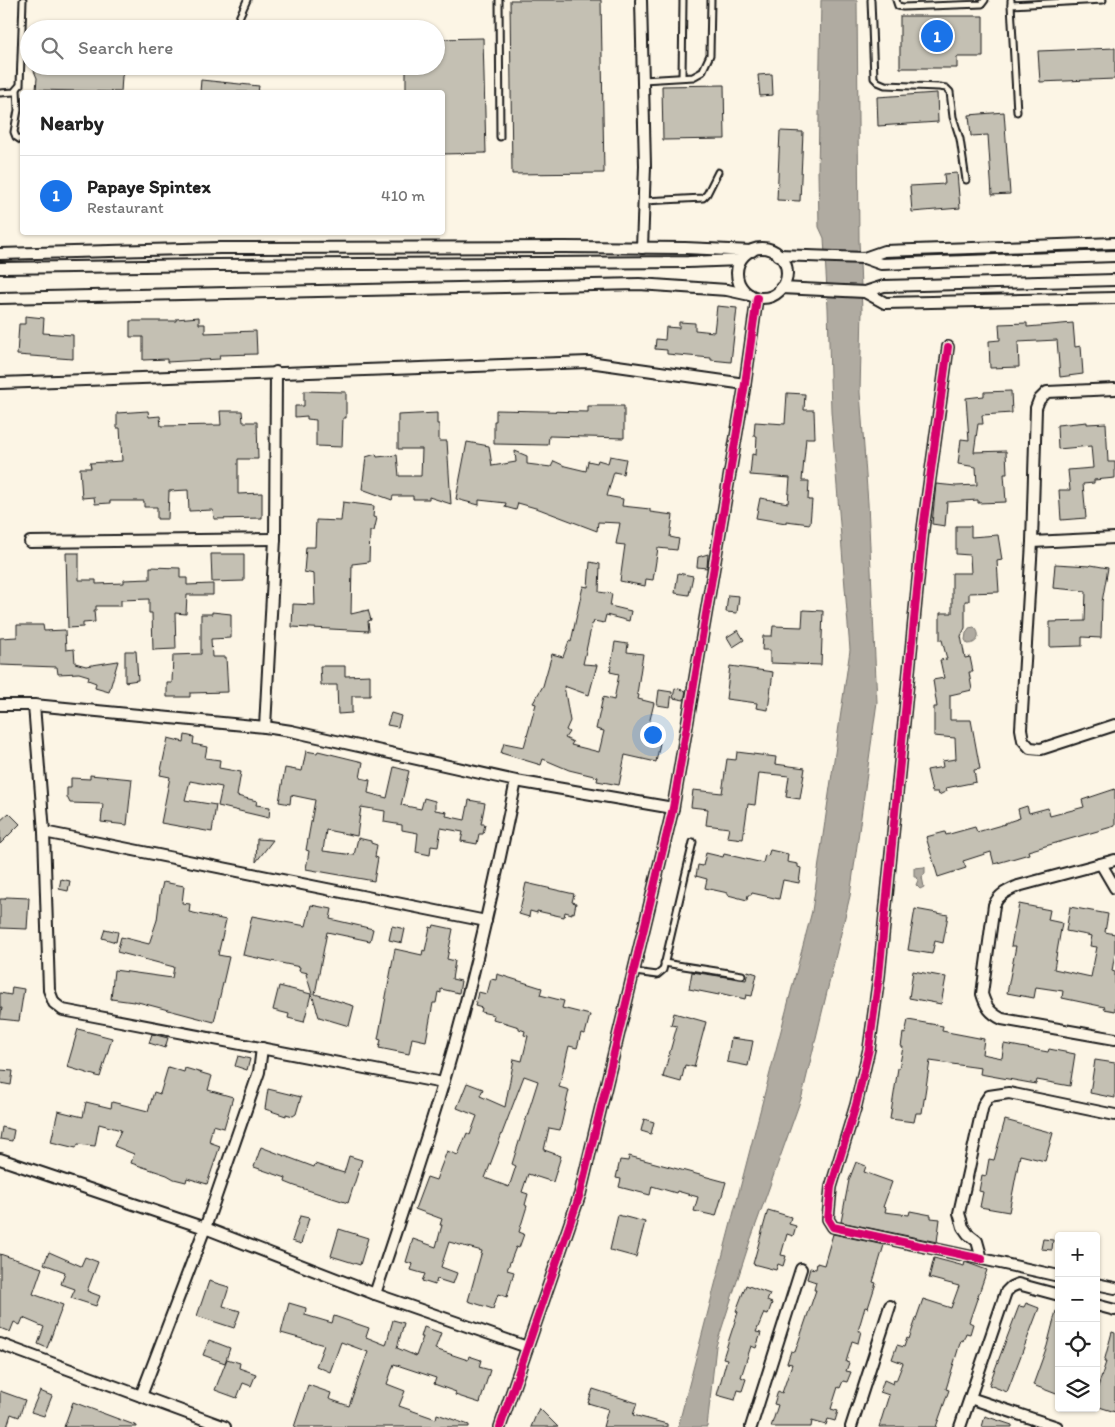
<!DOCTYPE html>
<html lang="en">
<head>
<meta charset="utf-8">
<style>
  body { margin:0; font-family:Itim,sans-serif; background:#f2f2f2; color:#222 }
  .controls { position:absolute; right:15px; bottom:15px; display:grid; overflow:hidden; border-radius:5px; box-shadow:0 1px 4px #0004 }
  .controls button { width:45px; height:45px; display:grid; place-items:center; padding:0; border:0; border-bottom:1px solid #e0e0e0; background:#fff; color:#222; font:25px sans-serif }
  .you { position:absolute; left:652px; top:734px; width:18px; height:18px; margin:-12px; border:4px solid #fff; border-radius:50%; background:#1a73e8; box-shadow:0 0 0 8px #1a73e833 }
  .badge { display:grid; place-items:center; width:32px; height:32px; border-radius:50%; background:#1a73e8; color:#fff; font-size:16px; font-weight:700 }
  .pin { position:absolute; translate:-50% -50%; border:2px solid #fff; box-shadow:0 1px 5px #0006 }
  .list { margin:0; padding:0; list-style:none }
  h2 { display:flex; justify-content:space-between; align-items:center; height:65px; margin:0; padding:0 20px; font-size:21px }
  h2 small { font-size:16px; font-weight:400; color:#767676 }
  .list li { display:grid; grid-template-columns:32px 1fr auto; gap:15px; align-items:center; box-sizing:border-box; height:80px; padding:0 20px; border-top:1px solid #e0e0e0 }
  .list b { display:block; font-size:19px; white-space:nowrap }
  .list p { margin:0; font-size:16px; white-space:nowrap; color:#767676 }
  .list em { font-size:16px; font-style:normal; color:#767676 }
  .icon { flex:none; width:28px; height:28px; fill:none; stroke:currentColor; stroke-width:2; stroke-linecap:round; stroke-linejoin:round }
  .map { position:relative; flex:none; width:1115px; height:1427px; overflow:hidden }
  .search { position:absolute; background:#fff; box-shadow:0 1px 4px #0004; left:20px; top:20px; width:425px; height:55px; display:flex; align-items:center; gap:12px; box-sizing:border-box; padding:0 18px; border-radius:28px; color:#767676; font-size:19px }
  .panel { position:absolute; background:#fff; box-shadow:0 1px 4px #0004; left:20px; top:90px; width:425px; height:145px; border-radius:5px }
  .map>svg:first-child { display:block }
  .water { fill:#b0aba1; stroke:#75726c }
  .building { fill:#c4c0b3; stroke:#1c1c1c; fill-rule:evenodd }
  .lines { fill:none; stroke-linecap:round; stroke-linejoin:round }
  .lane-casing { stroke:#1c1c1c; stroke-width:9 }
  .street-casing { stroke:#1c1c1c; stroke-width:14 }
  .lane { stroke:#fcf5e5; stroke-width:5 }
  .street { stroke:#fcf5e5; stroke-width:10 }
  .cycleway-casing { stroke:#fcf5e5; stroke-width:11 }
  .cycleway { stroke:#d6006c; stroke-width:8 }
</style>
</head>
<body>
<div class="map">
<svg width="1115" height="1427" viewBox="0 0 1115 1427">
  <rect width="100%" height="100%" fill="#fcf5e5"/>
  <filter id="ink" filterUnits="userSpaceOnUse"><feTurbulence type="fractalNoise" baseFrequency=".02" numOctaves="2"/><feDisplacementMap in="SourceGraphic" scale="10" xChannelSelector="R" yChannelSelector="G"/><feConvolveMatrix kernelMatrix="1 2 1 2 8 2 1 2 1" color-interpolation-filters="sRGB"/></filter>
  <g filter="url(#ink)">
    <!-- water -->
    <g class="water">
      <path d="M821,0H857L859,240L862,310L860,392L868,503L877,702L850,896L802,1096L749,1244L716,1346L707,1427H678L812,911L850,650L831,411L828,308L824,238L819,227L818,172Z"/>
      <path d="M974,627C982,634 978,644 968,644L965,640L966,633L968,631L969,628Z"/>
      <path d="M925,867V873L922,877L924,887L920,889L916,885L918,880L917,877H914V868Z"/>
    </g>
    <!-- building -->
    <g class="building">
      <path d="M510,0H601L604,173L512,174Z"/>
      <path d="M900,16H983V57H957V68H900Z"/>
      <path d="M483,38L486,153L442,154V92H406V66H436V39Z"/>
      <path d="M1115,48V79L1040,82L1038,51Z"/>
      <path d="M32,66H130L122,76L121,92L36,90L37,78Z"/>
      <path d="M772,74L773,95L760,96L758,75Z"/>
      <path d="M201,80L259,86L258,92H200Z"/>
      <path d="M724,85L725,139L663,140L662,86Z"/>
      <path d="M937,93L938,122L878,126L877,97Z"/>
      <path d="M1004,112L1010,194L992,195L988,135L971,136L969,115Z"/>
      <path d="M780,131L803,132L800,201L777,200Z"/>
      <path d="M957,173L960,208L912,212L910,186L945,184L944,174Z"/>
      <path d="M717,306L737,308L731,362L711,360V358L667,354V350L655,349L656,339L665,340L666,327L679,328V322L695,323V330L714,332Z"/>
      <path d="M25,316L44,318L43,333L73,335V359L17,355L19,324H25Z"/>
      <path d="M199,317V324H205V333L256,331L257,354L219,355L220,359L167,362V359L143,360V337H130V321H176V319Z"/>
      <path d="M1027,323V327L1073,323L1075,347L1081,346L1083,374L1060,377L1057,340L1018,342L1019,367L990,368L989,341L1000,340L999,324Z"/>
      <path d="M304,391L346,392V418H343L342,447L316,446V420L307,419V416L295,417V406H304Z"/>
      <path d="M1011,391L1012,413L982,415L983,424H978L974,452L1006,451L1007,474H1004L1006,502L978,503V500L947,502L945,526L932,524L936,484L956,486L977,485L976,467L958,464L961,439L969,440L966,398L984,396V392Z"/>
      <path d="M787,393L805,394L804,410H814L815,438H806L802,481H809L808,500H812L810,524L786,521V523L756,518L760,498L788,503L790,478L750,475L752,454L756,455L757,436H754L755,422L785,424Z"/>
      <path d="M588,406H624V438L549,436L548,445L494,444V421H496V410L588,412Z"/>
      <path d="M148,411L149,417L160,416L161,426L221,425L220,411H242L243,422H257L258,459H238V494L262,493V518L214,519L213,510L189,511L188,490L169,491L168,519H157V507H144V501H110V503L95,504L94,497L82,498L80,468H91L90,463L122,461L120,428H117V413Z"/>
      <path d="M437,413V424H439V441H447L451,504L429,497V499H413V496H393L392,500L362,489L366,457L376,454L377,457L397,455L399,476H421L422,449H398V415Z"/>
      <path d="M1087,422V424L1106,423L1108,462H1115V478L1094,480V483L1083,484L1086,518L1061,520L1059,490H1070L1068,470L1093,468L1091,446L1058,449L1057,425Z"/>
      <path d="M467,442L489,446L492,466L516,462L515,451L527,456V464L551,467L554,461L565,466L586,471L588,461L597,463L598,460L608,463L610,456L626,459L623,474L614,472L607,496L623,499L622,506L650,509V512L673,515L670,537L679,539L677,550L658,548L653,580L646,579L645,586L620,581L625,545L616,544L620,523L598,522L597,531L539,509L518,503L516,510L505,507L506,503L479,500V505L456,499Z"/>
      <path d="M343,502L374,506L373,517L377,518L374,531H370L369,562L352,564L351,614L368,610L371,620L368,621L369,631L292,627L293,604L315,605L314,574L304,572L306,547H315L316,520L341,521Z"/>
      <path d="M956,526H971V537L998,535L1002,560L997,561L999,592L969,593V601H965V628L961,636L965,658L970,657L973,672H969L972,690L950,695V720H971L980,769L974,770L976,782L946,788L947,791L939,795L938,792H932L927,770L943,767L942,761L956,759L955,738L934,736V707H937L933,680L944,678L940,660L947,659L942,640H940V613H952V573H971L970,555L956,554Z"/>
      <path d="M66,553H79V580H96V584L124,583V580L150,579V567L180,568V578H187V585L213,584V595H187L186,614L175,613L176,649L153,650L152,613H149V599L121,600V606H96V610H94L95,622L83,623V627L68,628Z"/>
      <path d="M211,554H244V581L212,582Z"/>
      <path d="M708,554L707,568L697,567L698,557Z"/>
      <path d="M590,562L600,564L599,592L612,594L610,606L631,611L629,621L606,615L604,623L594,621L593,624H592L583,664L597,665L589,695L564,686L570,721L566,730L569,732L565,738L573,742L571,745L599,752L604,731L596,729L603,697L614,700L619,674L610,672L615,642L628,644L627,652L643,654L637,694L639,695L638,699L654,703L648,728L656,729L653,742L660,743L656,762L625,755L619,785L597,781L598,777L569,770L543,759L541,765L501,753L504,743L524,747L536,704L533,703L543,686L552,654L563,657L569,641L571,642L583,586L588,587Z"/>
      <path d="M1055,564L1090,566L1091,565L1108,568L1102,602L1101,638L1082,637V646L1050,647V622L1085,621L1086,591L1053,588Z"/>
      <path d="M678,573L693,576L689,595L675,593Z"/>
      <path d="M728,595L739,596L737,613L726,612Z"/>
      <path d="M803,610L823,611L821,665L770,663V650H762L763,636H772L773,626L802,627Z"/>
      <path d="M212,612L231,614V638L211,639L212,657H226L228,692L190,693V697H167V683H172L173,655L201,654V614H212Z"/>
      <path d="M17,625H43L44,631L65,630L66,650L74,649L75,663L86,666L118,661L109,692L95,688L96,683L88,680L89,676L79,673L58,674L57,667L0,665V638L17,637Z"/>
      <path d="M738,630L744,640L733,647L727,637Z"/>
      <path d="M125,651H136L138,680L125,682Z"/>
      <path d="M320,666H345V676L370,675V696H352V713L338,714L337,685H321Z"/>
      <path d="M730,666L773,672L768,710L756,708L757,703L726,699Z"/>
      <path d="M675,688L686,691L684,700L673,698Z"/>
      <path d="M659,690L672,692L670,707L657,705Z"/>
      <path d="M391,713L401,716L398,727L387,725Z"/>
      <path d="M185,735L194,737L193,744L207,747L205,758L220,760L219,768L241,772L237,796L257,801L256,805L270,807L269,818L218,806L222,787L190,781L185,800L216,805L212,832L161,823L170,777L160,775L168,738L184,742Z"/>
      <path d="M306,751L317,753L318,751L363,762L360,778L370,780L368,793L387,798L394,767L409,771L401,805L421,809L424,798L435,801V810L447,812L446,816L465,820L469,800L485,803L481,824H485L483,834H479L477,844L461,841L463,832L441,828L438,847L431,846L430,855L416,852L418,833L402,830V825L384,822L385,811L361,807L357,836L326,830L323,851L354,855L358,838L371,841V843L377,845L375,857L378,858L374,881L306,869L309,851L306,850L315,800L291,795L290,804L279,802L285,768L302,771Z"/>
      <path d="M737,752L776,757L775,764L805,768L800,799L786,797L789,776L759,773L755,805L748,804L743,839L727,837L729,828L706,825L708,809L691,807L693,790L722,793L727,759L736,760Z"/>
      <path d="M90,775L132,779L127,825L101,822L103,804L70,803L67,797V788H71V778L90,779Z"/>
      <path d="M1115,789V826L1028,851L1029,854L994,864L991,852L963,861L966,868L938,877L926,837L945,832L946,835L975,827L977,832L1005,824V823L1020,818L1018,809L1027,806L1029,813L1048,808L1050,816L1084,807L1082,800Z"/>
      <path d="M9,813L20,824L0,844V821Z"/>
      <path d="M257,839L273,840L256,862Z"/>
      <path d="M770,850L788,854L787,862L798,864V867L801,868L799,883L783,880L779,899L752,893L751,895H748L747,900L728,895V893L705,888L707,879L696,876L698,865L703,866L706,853L723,857L724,854L763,863L765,855L768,856Z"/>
      <path d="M61,879L70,881L68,891L59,889Z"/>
      <path d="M163,882L184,886L182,903L190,904L189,912L226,920L218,955L229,957L214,1022L134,1001V1002L111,999L114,970L172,978L174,967L117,952L121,937L149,944L157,920L160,895Z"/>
      <path d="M526,883L574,894L572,902L576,903L574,913L572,912V914L565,912L564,917L537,911V913L530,911L529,917L519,914Z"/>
      <path d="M6,897L29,898L27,929L0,928V899H5Z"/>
      <path d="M1019,904L1050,910L1048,920L1062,923L1054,969L1091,977L1097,947L1090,946L1092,936L1066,931L1070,907L1108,914L1105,932L1115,934V953L1112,971L1115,972V1011L1104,1009L1105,1007L1062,998L1063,991L1036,987L1034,998L1007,993L1016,946H1011Z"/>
      <path d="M311,905L332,909L330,919L373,929L370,941L327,932L315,994L354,1006L349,1026L319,1017L306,974L308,973L299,971L300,967L243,955L252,916L306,926Z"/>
      <path d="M915,909L948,915L943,943L935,941L932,954L908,950Z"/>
      <path d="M434,925L453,929L447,959L455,961L452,979L461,981L459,993L441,989V993L438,992L436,1003H433L426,1041L412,1038L409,1054L379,1048L381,1040L378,1039L395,949L422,955L423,950L425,951L430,927L433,928Z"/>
      <path d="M392,926L405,929L402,943L389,940Z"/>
      <path d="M105,929L118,932L116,942L102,938Z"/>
      <path d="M748,971L757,974L752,996L746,995L745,999L719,993V995L689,989L692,972L746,980Z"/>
      <path d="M913,971L946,977L941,1004L909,998Z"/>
      <path d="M497,974L542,988L540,995L564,1001L562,1008L590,1015L585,1034L581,1033L577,1048L569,1046L559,1087L569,1090L560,1130L549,1128L544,1150L561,1156L553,1182L528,1174L522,1192L528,1194L525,1205L527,1206L519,1232L524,1234L519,1248L516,1247L507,1270L514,1272L507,1297L498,1294L493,1309L468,1301L482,1251L449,1242L441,1267L457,1273L453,1284L437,1279L435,1285L422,1281L425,1274L411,1270L413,1264L406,1262L413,1239L436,1247L442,1225H440L442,1219L415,1209L427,1177L436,1180L447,1151L458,1155L467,1133L470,1135L477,1116L457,1108L467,1083L483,1089L480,1096L505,1107L514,1059L522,1061L528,1036L524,1035L525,1031L519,1029V1027L493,1019L494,1015L481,1012L482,1008L475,1006L478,992L487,994L491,979L496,980ZM524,1076L538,1081L512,1164L516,1166L509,1187L485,1178Z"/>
      <path d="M279,986L311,994L304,1022L288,1018L289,1014L273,1010Z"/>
      <path d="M12,987L24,989L19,1021L0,1019L2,1008H0V993L11,995Z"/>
      <path d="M674,1013L706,1022L694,1067L685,1065L681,1082L663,1077L677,1026L671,1025Z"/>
      <path d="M908,1020L943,1026L942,1031L984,1039L982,1054L1002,1058L1004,1044L1048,1052L1049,1049L1075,1054L1070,1086L1037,1080L1036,1084L980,1074L981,1068L930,1061L922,1113H916L914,1122L890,1119L898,1068L899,1069L903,1047H901L903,1033L905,1034Z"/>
      <path d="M78,1029L112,1038L100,1077L67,1067Z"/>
      <path d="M152,1034L168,1038L165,1048L149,1043Z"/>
      <path d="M731,1038L753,1041L748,1066L727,1062Z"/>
      <path d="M238,1056L250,1059L247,1070L235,1066Z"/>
      <path d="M1095,1060L1115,1063V1098L1090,1093Z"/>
      <path d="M168,1067L184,1072L185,1068L212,1076L208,1090L233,1097L224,1128L213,1125L209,1142L220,1146L207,1184L187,1178L186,1182L174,1179L167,1175L131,1163L134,1154L114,1146L121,1130L99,1124L95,1146L78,1144L76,1148L51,1142L58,1111L83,1117L86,1102L111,1108L112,1102L148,1111L154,1092L160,1094Z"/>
      <path d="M0,1070L13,1071L11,1085L0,1083Z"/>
      <path d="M268,1089L301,1097L296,1114L293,1116L286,1114V1116L265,1109Z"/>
      <path d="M644,1119L654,1122L651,1134L641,1131Z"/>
      <path d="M1005,1120L1053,1133L1045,1161L1020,1155L1009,1212L980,1207L983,1192L979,1191L982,1175L986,1176L989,1159L994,1160Z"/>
      <path d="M2,1127L14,1130L12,1141L0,1139Z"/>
      <path d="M261,1147L314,1167L315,1164L344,1173L349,1156L362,1160L348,1203L295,1186L285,1182L286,1178L254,1167Z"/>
      <path d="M629,1156L726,1182L716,1216L694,1211L698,1197L677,1191L676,1193L652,1186L650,1195L619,1187L621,1179L616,1178L620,1160L628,1161Z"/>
      <path d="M856,1162L866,1166L864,1172L892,1182L883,1207L886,1208L885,1212L909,1215L910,1211L931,1215V1218L940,1219L937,1242L841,1222L849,1180Z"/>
      <path d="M768,1210L791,1217L789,1224L796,1226L793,1236L787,1234L781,1255L786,1256L783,1266L778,1264L776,1270L753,1264Z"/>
      <path d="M618,1215L645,1222L636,1257L610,1250Z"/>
      <path d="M300,1216L309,1218L301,1244L292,1241Z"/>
      <path d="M339,1229L368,1238L360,1265L331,1256Z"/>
      <path d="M833,1234L884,1245L873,1282L876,1283L868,1308L865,1307L858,1331H861L858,1343L852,1341L846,1362L849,1363L846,1371L851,1372L847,1382L843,1381L840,1388L838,1387L831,1409L838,1411L835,1421L828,1419L826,1425L812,1421L811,1427H771L778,1405L774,1404L778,1391L782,1393L792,1364L787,1363L791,1351L795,1352L816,1290H814L816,1282L807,1279L810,1268L816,1269L817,1263L824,1265Z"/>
      <path d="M1043,1239L1053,1240L1052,1250L1041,1249Z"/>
      <path d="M49,1252L81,1266L85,1257L98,1262L87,1291L100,1296L96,1306L71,1298L75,1289L61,1284L65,1272L44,1264Z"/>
      <path d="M0,1254L42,1268L33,1294L63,1305L47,1348L38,1344L44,1327L23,1318L20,1325L14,1322L10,1332L0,1328Z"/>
      <path d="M934,1258L964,1266L965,1262L987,1270L969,1322L973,1324L970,1334L966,1333L963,1341L961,1340L946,1389L949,1390L936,1427H879L889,1395L880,1392L884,1380L893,1384L894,1380L896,1381L903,1363L892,1359L897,1345L904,1347L907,1338L909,1339L923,1299L951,1308L959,1286L929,1278Z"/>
      <path d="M209,1281L229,1287L223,1306L240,1311L234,1328L197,1316Z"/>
      <path d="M746,1285L770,1294L767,1301L772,1303L768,1314L764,1313L756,1332L761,1333L756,1348L751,1346L741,1377L746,1379L742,1391L738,1390L735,1400L717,1395L727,1359L723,1358L738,1312L736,1311Z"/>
      <path d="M289,1303L306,1308L305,1315L332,1323L334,1316L369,1328L366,1337L386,1345L393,1320L404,1323L397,1348L416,1356L423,1337H421L424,1327L441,1333L435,1349L468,1360L469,1356L481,1360L479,1367L490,1370L480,1403L455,1395L456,1392L434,1384L436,1378L394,1364L387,1384L405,1391L399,1406L436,1419L437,1414L469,1425V1427H294L308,1385L331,1393L329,1399L349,1406L368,1352L341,1342L330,1372L316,1366L324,1345L281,1333Z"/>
      <path d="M1026,1303L1039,1308L1007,1392L989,1385L1019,1306L1024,1307Z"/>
      <path d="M1056,1311H1059V1395L1033,1385L1047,1346Z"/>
      <path d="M1112,1332L1115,1333V1412L1096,1406V1393L1106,1362H1104Z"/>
      <path d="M209,1340L230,1348L225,1363L203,1355Z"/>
      <path d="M227,1359L240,1363L239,1368L256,1374L251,1386L243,1383L237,1398L215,1390Z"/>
      <path d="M593,1389L637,1403L633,1415L667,1424V1427H603L608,1409L588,1403Z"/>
      <path d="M0,1391L25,1400L19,1417L11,1414L7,1427H0Z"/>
      <path d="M40,1391L52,1396L44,1416L31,1412Z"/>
      <path d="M73,1402L137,1426V1427H64Z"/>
      <path d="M539,1408L558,1427H531Z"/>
      <path d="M985,1416L1012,1425V1427H982Z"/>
    </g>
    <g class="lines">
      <!-- lane casing -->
      <g class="lane-casing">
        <g id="lane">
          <path d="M499,0L500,137"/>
          <path d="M871,0L874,78L878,82L885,85L939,87L946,88L950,92L953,117L960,139L966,180"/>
          <path d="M896,0L898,6L903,7L982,4L985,0"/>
          <path d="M1011,0V5L1103,0"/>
          <path d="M1011,5L1017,112"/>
          <path d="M231,29L238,20L247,0"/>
          <path d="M682,77L683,0"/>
          <path d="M643,80L693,77L702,72L710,55L711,0"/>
          <path d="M17,89L18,110L14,132L16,137L22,141"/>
          <path d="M0,93L14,92L20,85L23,0"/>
          <path d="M644,201L703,198L707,194L718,172"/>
          <path d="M664,963L742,975"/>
          <path d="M635,972L657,975L663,970L693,842"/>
        </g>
      </g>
      <!-- street casing -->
      <g class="street-casing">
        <g id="street">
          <path d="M641,0L645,166L642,248"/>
          <circle cx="762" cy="273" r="25"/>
          <path d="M0,254L220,248L564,247L685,248L752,251"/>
          <path d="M778,255L864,258L884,251L1115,243"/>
          <path d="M864,258L881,264L1115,256"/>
          <path d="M0,268L215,265L688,262L740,260"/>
          <path d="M781,288L865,292L884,286L1115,280"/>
          <path d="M865,292L885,303L1115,298"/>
          <path d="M0,298L639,284L727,290L750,295"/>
          <path d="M948,347L923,529L879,976L869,1049L856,1105L831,1187L828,1219L833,1227L982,1259"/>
          <path d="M0,383L589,362L745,384"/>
          <path d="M1115,389L1047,392L1039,400L1036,408L1032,542L1021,729L1023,740L1030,748L1041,749L1115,725"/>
          <path d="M30,542L275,539"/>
          <path d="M1032,542L1115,538"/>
          <path d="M0,705H34L265,727L291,731L516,781L673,808"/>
          <path d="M34,705L44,832L49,990L54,1003L63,1010L443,1083"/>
          <path d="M265,727L275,539L276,372"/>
          <path d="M44,832L486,921"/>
          <path d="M1115,860L1018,886C1007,891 999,894 994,905L982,994C986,1007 990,1013 1002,1019L1115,1039"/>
          <path d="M1101,864L1115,888"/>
          <path d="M0,1159L205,1228L375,1294L527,1347"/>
          <path d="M1059,1276L982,1259L977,1241L968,1234L963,1227L959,1213L983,1105L989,1096L1009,1093L1115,1115"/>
          <path d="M1096,1284L1115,1288"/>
          <path d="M375,1294C398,1224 422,1154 443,1084C473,984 495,882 516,781"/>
          <path d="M1096,1305L1115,1310"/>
          <path d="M0,1344L225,1427"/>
          <path d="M141,1396L205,1228L259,1072L262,1048"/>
          <path d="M970,1398L1057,1427"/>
          <path d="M500,1427L580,1194L673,808L745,384L757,298"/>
          <path d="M751,1427L801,1269"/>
          <path d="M851,1427L890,1306"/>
          <path d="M960,1427L1006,1292L1011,1287L1018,1284L1059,1295"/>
        </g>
      </g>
      <!-- lane -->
      <use href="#lane" class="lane"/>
      <!-- street -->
      <use href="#street" class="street"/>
      <!-- cycleway casing -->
      <g class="cycleway-casing">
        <g id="cycleway">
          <path d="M948,347L923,529L879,976L869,1049L856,1105L831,1187L828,1219L833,1227L982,1259"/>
          <path d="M500,1427L580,1194L673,808L745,384L757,298"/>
        </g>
      </g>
      <!-- cycleway -->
      <use href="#cycleway" class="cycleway"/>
    </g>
  </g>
</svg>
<div class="controls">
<button>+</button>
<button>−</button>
<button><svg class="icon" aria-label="locate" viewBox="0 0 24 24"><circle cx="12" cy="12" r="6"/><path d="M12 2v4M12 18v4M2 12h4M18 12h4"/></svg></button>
<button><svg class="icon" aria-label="layers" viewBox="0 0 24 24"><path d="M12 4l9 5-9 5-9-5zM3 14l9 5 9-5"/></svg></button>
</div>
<div class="you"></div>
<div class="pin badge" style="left:937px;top:36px">1</div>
<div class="search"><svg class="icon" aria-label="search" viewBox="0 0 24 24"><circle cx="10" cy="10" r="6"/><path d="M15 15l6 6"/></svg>Search here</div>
<section class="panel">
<h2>Nearby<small></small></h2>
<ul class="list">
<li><span class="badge">1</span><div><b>Papaye Spintex</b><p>Restaurant</p></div><em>410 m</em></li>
</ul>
</section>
</div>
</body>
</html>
